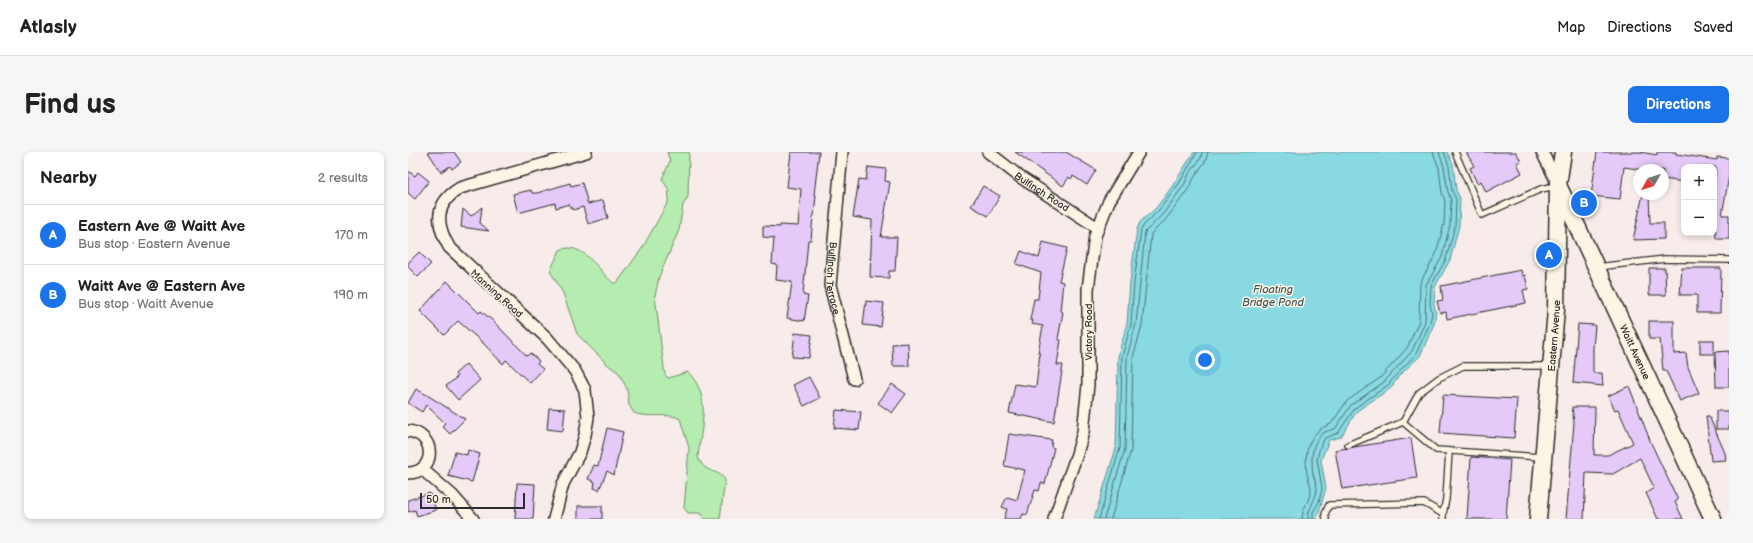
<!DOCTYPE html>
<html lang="en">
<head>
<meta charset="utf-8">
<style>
  body { margin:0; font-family:"Balsamiq Sans",sans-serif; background:#f6f6f6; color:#222 }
  .controls { position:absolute; right:12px; top:12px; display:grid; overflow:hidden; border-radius:8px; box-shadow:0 2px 6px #0003 }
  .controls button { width:36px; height:36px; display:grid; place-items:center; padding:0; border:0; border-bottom:1px solid #e0e0e0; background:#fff; color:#222; font:20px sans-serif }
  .compass { position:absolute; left:1225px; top:12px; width:36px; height:36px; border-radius:50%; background:#fff; box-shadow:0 2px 6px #0003; rotate:231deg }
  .scale { position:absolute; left:12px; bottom:10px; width:105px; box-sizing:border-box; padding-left:4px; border:2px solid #2b2b2b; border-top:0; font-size:11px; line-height:14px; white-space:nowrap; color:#2b2b2b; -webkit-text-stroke:3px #fcf5e5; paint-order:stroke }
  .you { position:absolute; left:797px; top:208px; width:14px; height:14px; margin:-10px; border:3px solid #fff; border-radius:50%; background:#1a73e8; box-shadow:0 0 0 6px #1a73e833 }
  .badge { display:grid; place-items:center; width:26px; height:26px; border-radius:50%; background:#1a73e8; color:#fff; font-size:13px; font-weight:700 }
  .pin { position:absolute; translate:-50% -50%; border:2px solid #fff; box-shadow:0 1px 4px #0006 }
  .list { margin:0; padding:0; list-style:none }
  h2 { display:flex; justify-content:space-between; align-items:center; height:52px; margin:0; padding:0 16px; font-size:17px }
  h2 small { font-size:13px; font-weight:400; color:#767676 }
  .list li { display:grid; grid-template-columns:26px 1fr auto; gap:12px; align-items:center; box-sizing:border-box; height:60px; padding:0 16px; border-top:1px solid #e0e0e0 }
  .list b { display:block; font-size:15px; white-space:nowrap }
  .list p { margin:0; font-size:13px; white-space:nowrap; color:#767676 }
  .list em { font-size:13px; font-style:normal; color:#767676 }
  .map { position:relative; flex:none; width:1321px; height:367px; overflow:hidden; border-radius:8px }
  header { display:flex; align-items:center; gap:24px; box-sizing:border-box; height:56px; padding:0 20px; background:#fff; border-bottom:1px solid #e0e0e0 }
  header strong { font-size:19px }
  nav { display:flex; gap:22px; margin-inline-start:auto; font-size:14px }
  .intro { display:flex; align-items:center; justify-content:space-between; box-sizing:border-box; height:96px; padding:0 24px }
  h1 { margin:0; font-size:28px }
  .button { padding:10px 18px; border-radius:8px; background:#1a73e8; color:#fff; font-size:14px; font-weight:700 }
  main { display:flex; gap:24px; padding:0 24px }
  aside { flex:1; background:#fff; border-radius:8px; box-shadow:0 2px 6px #0003 }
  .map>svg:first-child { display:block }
  .green { fill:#b5ecaf; stroke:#708c6d }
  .water { fill:#88d9e2; stroke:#639399 }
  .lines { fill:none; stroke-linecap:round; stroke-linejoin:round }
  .shore { stroke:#507174; stroke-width:1 }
  .building { fill:#e4c9f9; stroke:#2b2b2b }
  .lane-casing { stroke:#2b2b2b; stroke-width:8 }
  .street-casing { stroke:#2b2b2b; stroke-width:14 }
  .secondary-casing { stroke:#2b2b2b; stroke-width:19 }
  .lane { stroke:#fcf5e5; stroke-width:5.5 }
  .street { stroke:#fcf5e5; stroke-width:11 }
  .secondary { stroke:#fcf5e5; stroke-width:16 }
  .labels { text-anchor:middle; stroke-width:3; stroke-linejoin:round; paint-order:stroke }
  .street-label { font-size:10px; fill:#2b2b2b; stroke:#fcf5e5 }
  .water-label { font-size:11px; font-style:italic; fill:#425659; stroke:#fcf5e5 }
</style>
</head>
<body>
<header>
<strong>Atlasly</strong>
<nav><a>Map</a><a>Directions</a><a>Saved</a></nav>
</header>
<div class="intro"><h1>Find us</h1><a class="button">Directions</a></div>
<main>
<aside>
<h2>Nearby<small>2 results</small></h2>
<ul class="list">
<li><span class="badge">A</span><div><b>Eastern Ave @ Waitt Ave</b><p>Bus stop · Eastern Avenue</p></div><em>170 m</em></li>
<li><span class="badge">B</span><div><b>Waitt Ave @ Eastern Ave</b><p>Bus stop · Waitt Avenue</p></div><em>190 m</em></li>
</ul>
</aside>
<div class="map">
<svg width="1321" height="367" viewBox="0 0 1321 367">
  <rect width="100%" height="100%" fill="#f7ece9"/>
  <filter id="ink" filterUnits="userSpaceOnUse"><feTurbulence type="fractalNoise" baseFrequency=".025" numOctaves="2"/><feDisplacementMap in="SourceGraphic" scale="8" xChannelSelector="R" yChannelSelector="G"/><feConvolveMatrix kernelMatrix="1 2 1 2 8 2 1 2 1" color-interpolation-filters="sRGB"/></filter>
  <g filter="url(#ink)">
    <!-- green -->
    <path class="green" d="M259,0H281L280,45L275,53L271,78L251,125L247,144L256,216L257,223L260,226L280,220C304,244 293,275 290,305C297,323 310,316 317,328L312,367H296L292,361H280L276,356L281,296L272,267C263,260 240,267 226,261L221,253L219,237L211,221L200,213L169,182L155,141L142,119L152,98C174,88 191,119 205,131H209L235,95L260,50L261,38L254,27L262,9Z"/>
    <!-- water -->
    <path class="water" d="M786,0H1039L1045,12L1048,38L1052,46L1051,74L1042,108L1027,135L1026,152L1028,161L1026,172L1012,204L991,224L983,236L949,259L933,285L921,288L913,308L918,336L909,367H686L708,296L710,204L719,171L722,130L729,77L732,70L748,56L763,36Z"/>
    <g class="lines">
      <!-- shore -->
      <g class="shore">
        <path d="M691,367L712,296L714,205L723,172L726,131L733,78L736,73L751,58L772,30L789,0"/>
        <path d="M696,367L717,297L719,205L728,172L737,80L755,62L776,33L781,22L793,6L794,0"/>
        <path d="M703,367L723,298L725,206L734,173L743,82L759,66L781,36L786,26L798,8L800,0"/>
        <path d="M894,367C894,356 902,348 903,338C903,333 900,327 899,322C896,300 900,280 923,272L939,249L972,226L999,196L1011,169L1012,131L1028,102L1036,72L1037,49L1034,41L1031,16L1025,0"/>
        <path d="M900,367C900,356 908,348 909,337C909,332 906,327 905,322C903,309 903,290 915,281C918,279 923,278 927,277L943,253L976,230L1004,199L1017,170L1018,133L1034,105L1042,73L1043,48L1040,40L1036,15L1031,0"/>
        <path d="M905,367V360L911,350L914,336L909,307L912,295L917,286L930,281L947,256L980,233L989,222L1008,202L1022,171L1024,161L1022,152L1023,134L1038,107L1047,74L1048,47L1044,39L1041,14L1036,0"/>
      </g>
    </g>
    <!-- building -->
    <g class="building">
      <path d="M20,0H46L53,10L44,17L42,14L33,20Z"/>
      <path d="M383,0H411L406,43H408L406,64H405L403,88H400L395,143L400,144L396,169L379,166L384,130L368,128L369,113L364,112L366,86L355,85V74L372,75V73L390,74L393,37L379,35Z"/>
      <path d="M607,0H658L688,18L679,33L665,24L663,27L661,25L655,34Z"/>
      <path d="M1058,0H1108L1113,9L1109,11L1114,21L1078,40L1073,29L1069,31L1062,16L1066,14Z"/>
      <path d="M1189,0H1232L1249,3V0H1268V2L1309,8V5L1321,6V24L1314,63H1321V87H1308L1306,36L1308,15H1276V30L1255,27V18H1237L1216,15L1212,47L1183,44Z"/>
      <path d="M460,15L478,17L477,29L482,30L473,85H489L487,119H481V126L462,125L464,68L445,65L451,27L458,28Z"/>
      <path d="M0,19L7,24L10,20L21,29L7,47L0,41Z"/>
      <path d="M162,31L163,34L174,31L180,52L195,48L200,66L180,72L175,55L165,58L164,55L162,56L161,52L148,56L147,51L110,61L105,42L123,38L124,41H129Z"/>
      <path d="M575,34L592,44L580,64L563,54Z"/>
      <path d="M1235,42H1241L1242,71H1256V87L1225,88Z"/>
      <path d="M74,55L72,71L81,79L53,75L55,57L63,64Z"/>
      <path d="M635,90L659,96L651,129L655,130L652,159L655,160L650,187L653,188L649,213H655L646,270L601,261L607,232L628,235L632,201H630L635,174L624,172L625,168H622L626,147H630L633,121L608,112L613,99L631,106Z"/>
      <path d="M11,100L23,112L10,125L0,115V111Z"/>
      <path d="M1241,116H1257L1258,143H1241Z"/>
      <path d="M1274,116H1313L1312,161H1289V143H1272Z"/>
      <path d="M1113,118L1114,124L1117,123L1120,137L1115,138L1118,151L1039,167L1038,160L1032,161L1029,149L1035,148L1033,134Z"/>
      <path d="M39,129L71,161L73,159L84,168L119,204L122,201L131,209L129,212L135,217L122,231L98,208L95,212L75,191L50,169L36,183L12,159Z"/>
      <path d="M458,149L476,151L473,175L455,173Z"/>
      <path d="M1241,169H1266V202L1278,201L1280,215L1291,241L1272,249L1258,219H1255L1252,187H1241Z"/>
      <path d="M1170,172L1187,173L1185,196V221H1194L1195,234L1165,231Z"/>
      <path d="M387,181L404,183L401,206L384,205Z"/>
      <rect x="1292" y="188" width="14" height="14"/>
      <path d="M500,191L501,214H485L484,192Z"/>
      <path d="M1321,199V235H1308L1307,200Z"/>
      <path d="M58,212L72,228L50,248L38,234L49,225L47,222Z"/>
      <path d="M401,225L412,246L396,254L385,233Z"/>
      <path d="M484,232L498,242L484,261L470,251Z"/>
      <path d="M1221,234L1243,291L1270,348L1267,350L1275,367H1250L1238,341L1246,336L1232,306L1205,322L1178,321L1176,367H1158L1166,271L1164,255H1187L1186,303H1200L1225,291L1210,257L1207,258L1200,244Z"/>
      <path d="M8,237L19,243L57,267L42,282L34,274L37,271L18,253L14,260L0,251Z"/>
      <path d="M1035,243L1109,247L1106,286L1032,281Z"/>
      <path d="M141,256L157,257L155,279L139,277Z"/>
      <path d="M428,258L453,260L451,278L426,276Z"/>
      <rect x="1308" y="259" width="13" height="18"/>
      <path d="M1298,264H1301L1317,301L1318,308L1303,309Z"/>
      <path d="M199,276L215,280L206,323L199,319L191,338L186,336L187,330L180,327L186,313L190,314Z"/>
      <path d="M601,282L644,288L643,295L646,296L637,332L633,331L631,339L627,338L619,363L615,362L613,367H596L599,357L594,355L599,345L609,348L617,318L596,314Z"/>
      <path d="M1003,286L1009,326L934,337L927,298Z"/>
      <path d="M60,298L72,302L64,330L40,324L47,300L59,303Z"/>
      <path d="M1063,305L1102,308L1098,367H1059Z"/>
      <path d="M109,331L127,332L125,367H107Z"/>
      <path d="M22,341L28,358L9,364L7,358L0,360V348Z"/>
      <rect x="170" y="354" width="24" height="13"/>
    </g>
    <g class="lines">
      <!-- lane casing -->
      <g class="lane-casing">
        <g id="lane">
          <path d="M1047,0L1074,63L1133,37L1148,34"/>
          <path d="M1189,115L1257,107L1321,108"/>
          <path d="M940,293L995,270"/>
          <path d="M1133,305L1028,298L995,270L1011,241L1031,226L1055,214H1141"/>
          <path d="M1035,362L1038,347L1041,299"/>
          <path d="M918,367L917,362L921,353L1016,351L1035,362V367"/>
        </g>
      </g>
      <!-- street casing -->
      <g class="street-casing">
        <g id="street">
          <path id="s1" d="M434,0L422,133L446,227"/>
          <path id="s2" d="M580,0L612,25L690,76"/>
          <path d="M1134,0L1150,32"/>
          <path d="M0,279C29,282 28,321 0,321"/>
          <path d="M14,317L45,344L65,367"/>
          <path d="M146,367L155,332L172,300L177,283L180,265L177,238L167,219L139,186L41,95C27,71 27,51 52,36L178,0"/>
          <path d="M646,367L669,302L675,280L680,233V137L687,84L701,49L731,0"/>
        </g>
      </g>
      <!-- secondary casing -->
      <g class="secondary-casing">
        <g id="secondary">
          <path id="s3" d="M1150,33L1305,367"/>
          <path id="s4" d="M1130,367L1148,158L1150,33L1155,0"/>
        </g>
      </g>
      <!-- lane -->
      <use href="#lane" class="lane"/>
      <!-- street -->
      <use href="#street" class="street"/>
      <!-- secondary -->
      <use href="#secondary" class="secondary"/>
    </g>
  </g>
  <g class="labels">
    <!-- street labels -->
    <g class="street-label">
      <text dy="4" stroke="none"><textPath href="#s2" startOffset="67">Bulfinch Road</textPath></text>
      <text dy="4" stroke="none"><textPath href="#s1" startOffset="127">Bulfinch Terrace</textPath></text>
      <text transform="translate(89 141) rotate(42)" y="4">Manning Road</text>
      <text transform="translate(680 180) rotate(-90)" y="4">Victory Road</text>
      <text dy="4" stroke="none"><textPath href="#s4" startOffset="184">Eastern Avenue</textPath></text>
      <text dy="4" stroke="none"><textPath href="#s3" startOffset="184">Waitt Avenue</textPath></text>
    </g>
    <!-- water labels -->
    <g class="water-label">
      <text x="865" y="141">Floating<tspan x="865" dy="13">Bridge Pond</tspan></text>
    </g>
  </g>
</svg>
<div class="controls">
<button>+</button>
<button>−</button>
</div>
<svg class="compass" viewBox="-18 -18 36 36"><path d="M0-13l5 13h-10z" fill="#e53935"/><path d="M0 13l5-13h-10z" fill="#767676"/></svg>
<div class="scale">50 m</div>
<div class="you"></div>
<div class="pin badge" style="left:1141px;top:103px">A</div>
<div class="pin badge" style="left:1176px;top:51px">B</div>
</div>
</main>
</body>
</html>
